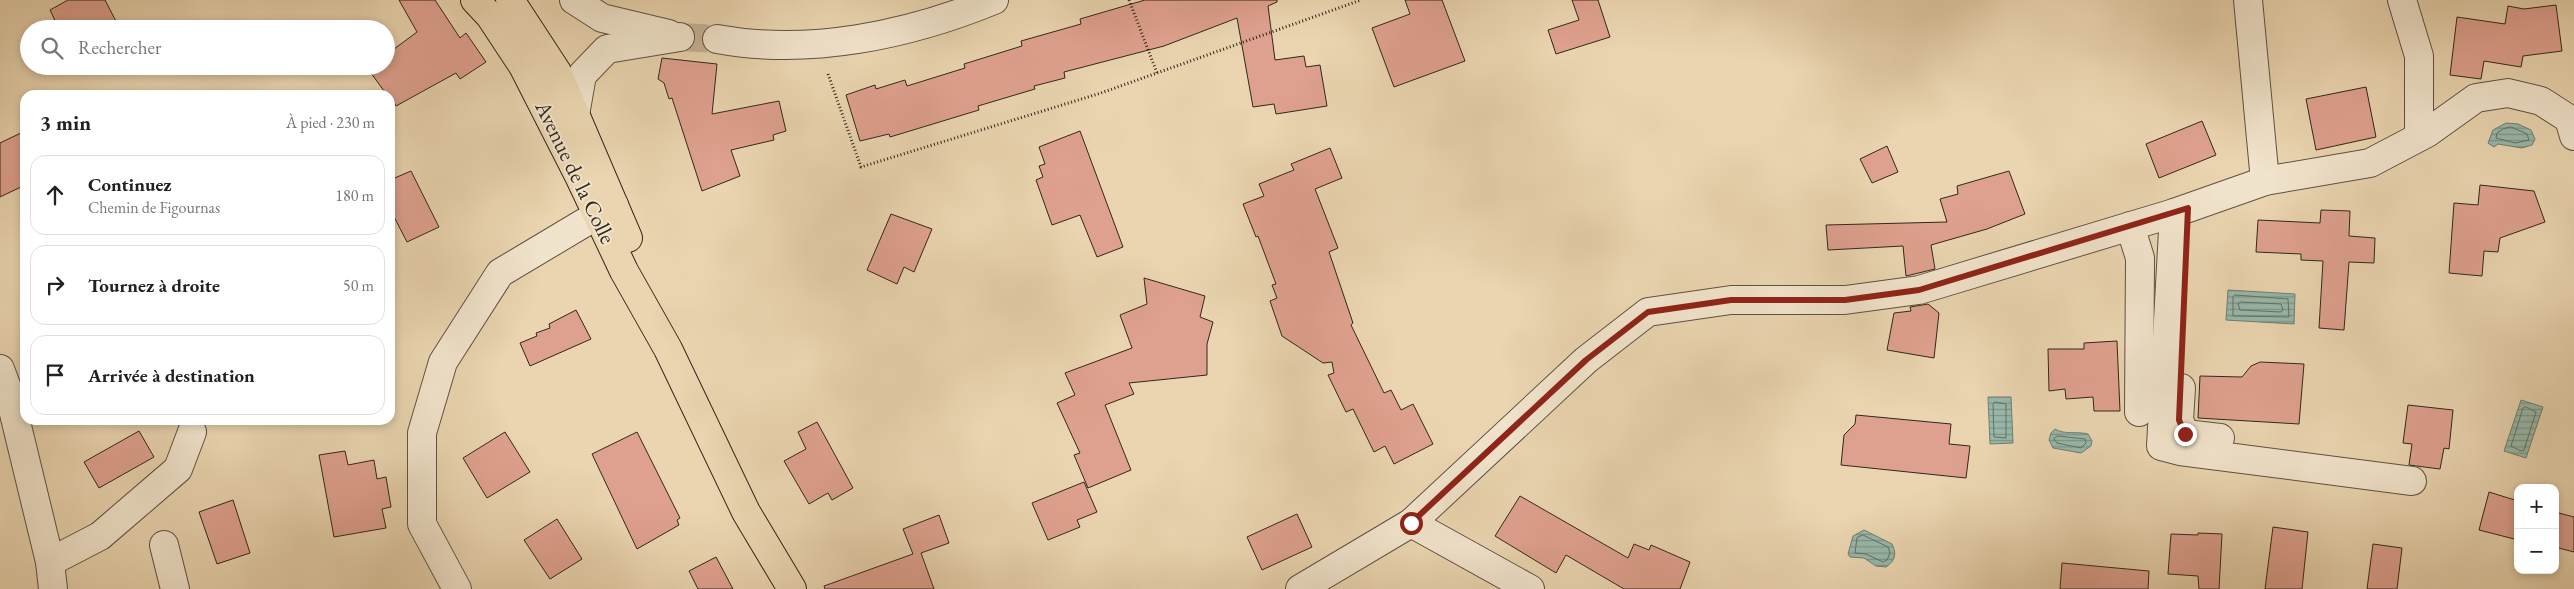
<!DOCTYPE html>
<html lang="fr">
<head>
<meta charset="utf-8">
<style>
  body { margin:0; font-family:"EB Garamond",serif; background:#f2f2f2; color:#202124 }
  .controls { position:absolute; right:15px; bottom:15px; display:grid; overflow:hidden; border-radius:10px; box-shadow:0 2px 8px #0003 }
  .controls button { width:45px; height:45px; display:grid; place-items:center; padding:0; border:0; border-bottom:1px solid #e0e0e0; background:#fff; color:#202124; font:25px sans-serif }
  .stop { position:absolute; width:15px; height:15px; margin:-11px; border:4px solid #8f2418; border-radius:50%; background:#fff }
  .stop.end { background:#8f2418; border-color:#fff; box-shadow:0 1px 5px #0008 }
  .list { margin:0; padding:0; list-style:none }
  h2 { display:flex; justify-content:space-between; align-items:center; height:65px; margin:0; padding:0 20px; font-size:21px }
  h2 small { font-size:16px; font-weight:400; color:#757577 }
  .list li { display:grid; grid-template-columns:32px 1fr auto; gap:15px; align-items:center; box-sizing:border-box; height:80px; margin:0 10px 10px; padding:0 10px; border:1px solid #e0e0e0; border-radius:15px }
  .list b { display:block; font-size:19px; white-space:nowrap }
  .list p { margin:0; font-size:16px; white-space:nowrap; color:#757577 }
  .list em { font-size:16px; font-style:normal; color:#757577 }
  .icon { flex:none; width:28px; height:28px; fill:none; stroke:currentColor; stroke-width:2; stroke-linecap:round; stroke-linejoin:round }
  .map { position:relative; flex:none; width:2574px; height:589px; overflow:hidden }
  .search { position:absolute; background:#fff; box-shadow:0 2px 8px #0003; left:20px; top:20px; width:375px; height:55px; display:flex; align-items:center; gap:12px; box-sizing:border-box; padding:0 18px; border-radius:28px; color:#757577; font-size:19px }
  .panel { position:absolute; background:#fff; box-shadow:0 2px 8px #0003; left:20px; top:90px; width:375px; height:335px; border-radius:15px }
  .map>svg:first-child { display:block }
  .water { fill:url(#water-rules); stroke:#6e7f72 }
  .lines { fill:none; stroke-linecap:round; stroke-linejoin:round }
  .shore { stroke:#647064; stroke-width:1 }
  .building { fill:#dfa18f; stroke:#30271d }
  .minor-tunnel { stroke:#c5b293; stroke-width:28; stroke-dasharray:28 14; stroke-linecap:butt }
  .minor-casing { stroke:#5e5242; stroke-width:30 }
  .major-casing { stroke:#30271d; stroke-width:30 }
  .path { stroke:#30271d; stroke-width:3; stroke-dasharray:1 2.5; stroke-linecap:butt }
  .minor { stroke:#f1e4cc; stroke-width:28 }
  .major { stroke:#ead5b0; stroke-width:28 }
  .route { stroke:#8f2418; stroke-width:6 }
  .labels { text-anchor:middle; stroke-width:4; stroke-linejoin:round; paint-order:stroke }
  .street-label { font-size:22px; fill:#30271d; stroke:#f1e4cc }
</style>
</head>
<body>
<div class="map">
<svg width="2574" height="589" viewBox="0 0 2574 589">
  <defs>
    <pattern id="water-rules" width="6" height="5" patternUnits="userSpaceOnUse" patternTransform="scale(1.25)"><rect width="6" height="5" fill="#98b9ab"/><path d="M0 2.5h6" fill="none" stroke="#7c968b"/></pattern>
  </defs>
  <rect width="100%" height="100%" fill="#ead5b0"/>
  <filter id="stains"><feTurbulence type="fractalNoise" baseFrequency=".004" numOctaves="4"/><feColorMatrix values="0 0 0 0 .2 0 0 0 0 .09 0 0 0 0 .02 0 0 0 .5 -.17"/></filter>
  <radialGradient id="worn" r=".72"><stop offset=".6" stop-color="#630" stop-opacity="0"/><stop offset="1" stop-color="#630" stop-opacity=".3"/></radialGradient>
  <!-- water -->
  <g class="water">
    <path d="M2506,123L2518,124L2531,130L2535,139L2532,145L2522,148L2498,144L2494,147L2488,143L2493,130Z"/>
    <path d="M2228,290L2295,294L2294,324L2226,320Z"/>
    <path d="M1988,397H2011L2013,443L1990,444Z"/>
    <path d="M2521,400L2543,407L2526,458L2504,451Z"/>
    <path d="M2055,429C2064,435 2077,431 2088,434L2092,441L2091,446L2081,453L2053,448L2049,440L2051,433Z"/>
    <path d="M1864,530L1892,544C1897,554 1895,561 1886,567L1876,566L1864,558L1850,557L1848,554L1853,536Z"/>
  </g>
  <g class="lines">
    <!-- shore -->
    <g class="shore">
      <path d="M2511,127L2527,134L2529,140L2515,143L2496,138L2497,133L2503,129Z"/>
      <path d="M2235,295L2288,299L2289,317L2233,316V297Z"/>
      <path d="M2241,302L2281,304L2283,310L2281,312L2240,310L2238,304Z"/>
      <path d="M1995,402L2006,404V438L1994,437L1993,405Z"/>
      <path d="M2526,407L2536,412L2524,450L2521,451L2511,446L2523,408Z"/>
      <path d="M2058,436L2085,439L2086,443L2081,448L2057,443L2054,439Z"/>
      <path d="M1863,535L1888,547L1890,553L1887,560L1883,562L1866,554L1855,553L1857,538Z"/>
    </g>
  </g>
  <!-- building -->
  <g class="building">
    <path d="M68,0H105L120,29H59L50,10Z"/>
    <path d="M399,0H435L460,38L466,33L486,62L460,79L456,73L396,106L390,95H387L368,69L372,66H386V55L417,32Z"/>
    <path d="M1145,0H1277V2L1268,6L1275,60L1304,56L1306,67L1320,65L1327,106L1276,114L1274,104L1253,107L1237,18L1164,46L1064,72L1065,78L1034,86L1035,89L978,106L979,110L890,137L889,134L860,141L846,95L875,85L876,89L905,80L907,86L965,68L964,64L1022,46L1021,41L1081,24L1080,19Z"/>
    <path d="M1405,0H1442L1465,61L1394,87L1372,28L1410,14Z"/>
    <path d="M1572,0H1598L1610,37L1556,54L1548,30L1579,20Z"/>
    <path d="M2556,5L2562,51L2523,56L2521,67L2484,61L2481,79L2450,75L2457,17L2505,24L2508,6L2524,9Z"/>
    <path d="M662,58L717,64L712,114L779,101L786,131L773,135L774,140L731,150L740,176L702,191L672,98L669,99L664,83L658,79Z"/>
    <path d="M2366,87L2376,137L2316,150L2306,99Z"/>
    <path d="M2202,121L2216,155L2159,178L2146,144Z"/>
    <path d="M25,131V185L0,197V143Z"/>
    <path d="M1080,131L1123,247L1097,257L1080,215L1052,225L1036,180L1043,177L1039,166L1045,164L1039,147Z"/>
    <path d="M1887,146L1898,172L1872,183L1860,159Z"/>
    <path d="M1330,148L1342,178L1315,189L1338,248L1329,252L1353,323L1351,325L1384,393L1391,390L1401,410L1413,404L1433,444L1394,464L1385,446L1374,452L1353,409L1346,412L1328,375L1334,373L1332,362L1323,363L1282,336L1270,301L1277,298L1272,285L1276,284L1258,236L1256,237L1243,204L1264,196L1259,184L1294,170L1291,164Z"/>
    <path d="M411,171L439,227L407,242L390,209V180Z"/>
    <path d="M2009,171L2025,214L1987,229L1931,245L1935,269L1906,276L1903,246L1828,250L1826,225L1947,222L1940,199L1958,194L1957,186Z"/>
    <path d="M2480,185L2534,191L2545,222L2500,238L2498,252L2484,251L2482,276L2449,273L2454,203L2478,205Z"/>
    <path d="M2321,210L2350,211L2349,236L2375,238L2374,263L2349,262L2344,330L2319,328L2323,261L2301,260V254L2256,252L2258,220L2320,223Z"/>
    <path d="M891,214L932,229L914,272L904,267L897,284L867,270Z"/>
    <path d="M1144,278L1205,296L1200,317L1213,322L1207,344V375L1129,383L1134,394L1105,405L1131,470L1088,488L1074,455L1080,453L1057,403L1075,395L1065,373L1132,348L1120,315L1147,304Z"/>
    <path d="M1928,304L1939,313L1934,358L1887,350L1894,313L1911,311L1910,307Z"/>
    <path d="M576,310L591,339L530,366L520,343L537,336L536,333L550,328L549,324Z"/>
    <path d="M2117,341L2120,411H2094L2093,397L2066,399L2065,389L2049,391L2048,349H2084V343Z"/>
    <path d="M2260,362L2304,364L2299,424L2198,418L2200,376L2242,377L2251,366Z"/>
    <path d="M2408,405L2453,410L2449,449L2444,448L2440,469L2409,465L2412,444L2403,443Z"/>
    <path d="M1856,415L1951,424L1949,444L1970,446L1966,478L1841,465L1844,435L1855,424Z"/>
    <path d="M817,422L853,488L832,500L828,493L809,504L784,461L806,449L798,432Z"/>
    <path d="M139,431L154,457L99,488L84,462Z"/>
    <path d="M505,432L530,472L487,498L463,458Z"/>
    <path d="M637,432L680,518L677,520L679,525L637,549L592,454Z"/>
    <path d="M345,451L348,465L374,460L377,479L386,477L391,507L382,509L386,528L334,537L319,455Z"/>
    <path d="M1084,482L1097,512L1077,520L1080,527L1048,540L1032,503Z"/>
    <path d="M2489,492L2518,501V540L2479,530Z"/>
    <path d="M1520,496L1628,558L1634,544L1649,550L1651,545L1690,562L1680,589H1624L1566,555L1556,573L1495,536Z"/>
    <path d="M233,500L250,553L217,564L199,512Z"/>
    <path d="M2555,512L2574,517V552L2555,547Z"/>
    <path d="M1297,514L1312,547L1262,570L1247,537Z"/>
    <path d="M939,515L949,543L921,553L934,589H825L824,586L913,554L903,529Z"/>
    <path d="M557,519L582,559L550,579L524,540Z"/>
    <path d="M2273,527L2308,532L2302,589H2265Z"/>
    <path d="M2198,533L2222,534L2219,589H2199L2198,576L2168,574L2171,534L2198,535Z"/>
    <path d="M2373,544L2402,548L2397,589H2367Z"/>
    <path d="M716,557L733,589H698L689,571Z"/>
    <path d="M2062,563L2149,571L2148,589H2060Z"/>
  </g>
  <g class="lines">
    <!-- minor-tunnel -->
    <path class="minor-tunnel" d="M680,37L717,39"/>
    <!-- minor casing -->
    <g class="minor-casing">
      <g id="minor">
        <path d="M574,0L602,18L669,34"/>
        <path d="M2248,0L2265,181"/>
        <path d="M2402,0L2419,56V137"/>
        <path d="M717,39C809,56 909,35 994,0"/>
        <path d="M575,115L582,75L607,49L680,37"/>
        <path d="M2174,213L2161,446L2180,451L2412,481"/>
        <path d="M2130,226L2140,258L2139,412"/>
        <path d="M0,369L9,393L50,562L53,589"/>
        <path d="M2181,388L2179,420L2185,434L2220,438"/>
        <path d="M1411,523L1530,589"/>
        <path d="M164,545L175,589"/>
        <path d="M50,562L100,536L178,469L192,432"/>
        <path d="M457,589L422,524V433L443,362L500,273L614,205"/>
        <path d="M1300,589L1411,523L1586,360L1648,312L1731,300H1845L1919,290L2174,213L2265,181L2370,163L2427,133L2476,98L2508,93L2541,101L2569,119L2574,136"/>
      </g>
    </g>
    <!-- major casing -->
    <g class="major-casing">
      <g id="major">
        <path d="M475,0L490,16L523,66L580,178L624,271L668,349L746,512L792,589"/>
        <path d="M510,0L557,72L628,238"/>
      </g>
    </g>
    <!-- path -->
    <g class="path">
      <path d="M1129,0L1157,73"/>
      <path d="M828,74L861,167L1101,93L1361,0"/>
    </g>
    <!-- minor -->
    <use href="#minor" class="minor"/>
    <!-- major -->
    <use href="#major" class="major"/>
  </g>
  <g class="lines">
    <!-- route -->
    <path class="route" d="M1411,523L1586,360L1648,312L1731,300H1845L1919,290L2188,208L2179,420L2185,434"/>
  </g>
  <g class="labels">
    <!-- street labels -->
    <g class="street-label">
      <text transform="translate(576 172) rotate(64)" y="8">Avenue de la Colle</text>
    </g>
  </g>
  <rect width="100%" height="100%" filter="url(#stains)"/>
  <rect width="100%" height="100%" fill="url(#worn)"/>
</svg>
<div class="controls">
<button>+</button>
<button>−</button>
</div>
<div class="stop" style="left:1411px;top:523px"></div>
<div class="stop end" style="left:2185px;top:434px"></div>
<div class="search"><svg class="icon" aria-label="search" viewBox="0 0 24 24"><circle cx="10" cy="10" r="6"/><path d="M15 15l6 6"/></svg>Rechercher</div>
<section class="panel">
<h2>3 min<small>À pied · 230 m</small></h2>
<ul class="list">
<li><svg class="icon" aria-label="ahead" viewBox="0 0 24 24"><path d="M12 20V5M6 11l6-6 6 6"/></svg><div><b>Continuez</b><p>Chemin de Figournas</p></div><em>180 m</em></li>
<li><svg class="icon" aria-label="right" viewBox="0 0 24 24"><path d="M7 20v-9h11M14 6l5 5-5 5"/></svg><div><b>Tournez à droite</b></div><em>50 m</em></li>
<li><svg class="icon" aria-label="arrive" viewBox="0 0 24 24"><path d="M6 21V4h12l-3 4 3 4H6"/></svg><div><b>Arrivée à destination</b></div></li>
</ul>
</section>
</div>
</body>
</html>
